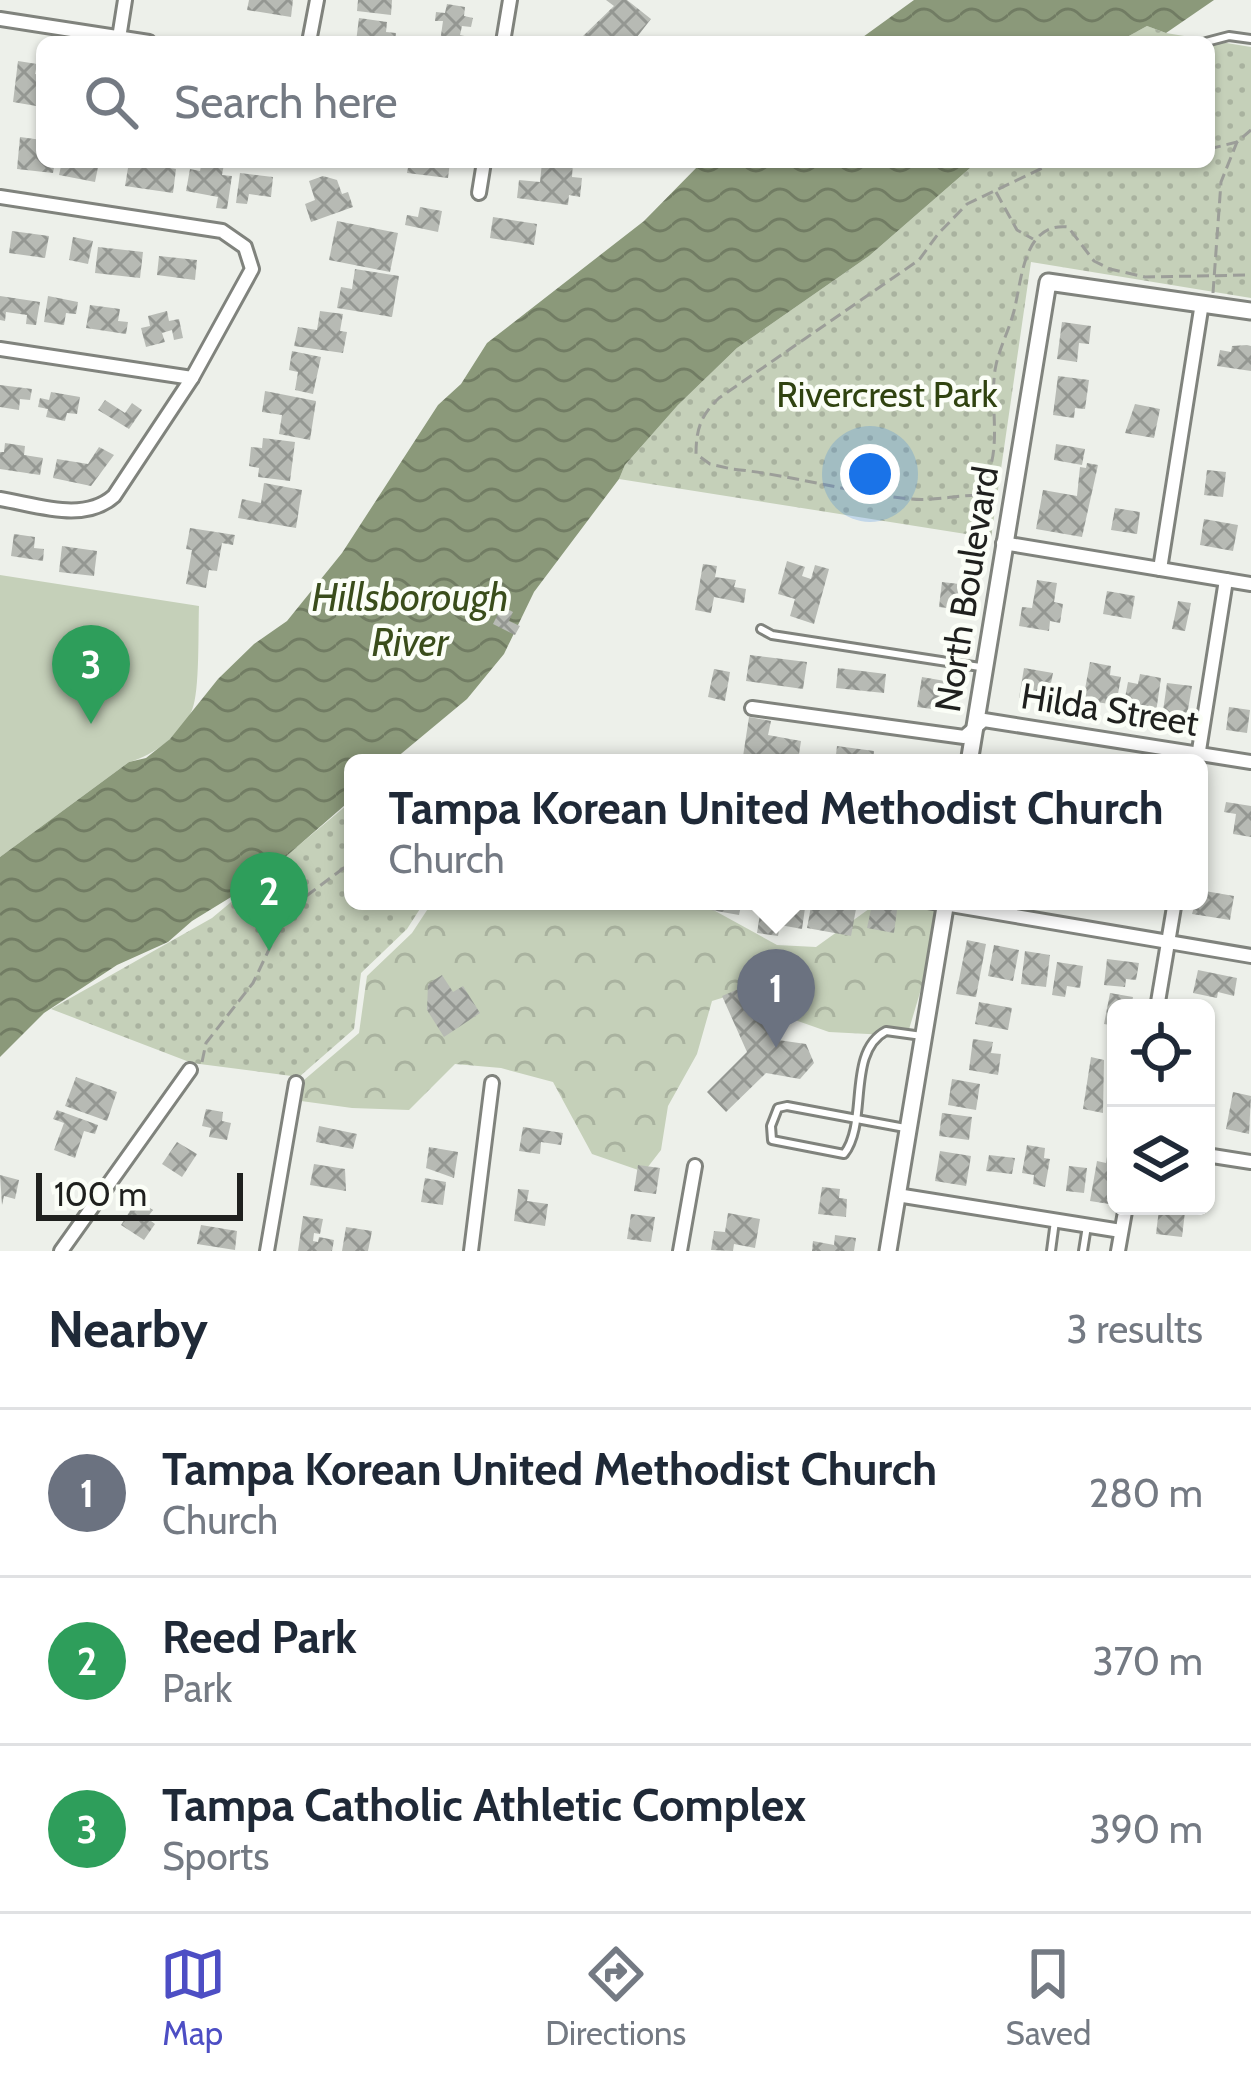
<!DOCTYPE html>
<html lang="en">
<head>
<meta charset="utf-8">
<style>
  body { margin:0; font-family:Cabin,sans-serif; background:#f6f6f7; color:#1f2937 }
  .controls { position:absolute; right:36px; bottom:36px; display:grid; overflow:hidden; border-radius:18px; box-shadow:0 3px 9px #0004 }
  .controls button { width:108px; height:108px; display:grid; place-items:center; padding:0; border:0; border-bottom:3px solid #e0e1e3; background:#fff; color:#1f2937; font:60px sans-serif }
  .scale { position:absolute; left:36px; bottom:30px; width:207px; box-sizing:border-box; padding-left:12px; border:6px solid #1f201e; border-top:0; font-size:33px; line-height:42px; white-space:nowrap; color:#1f201e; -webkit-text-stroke:9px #fbfef7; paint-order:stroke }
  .you { position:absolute; left:870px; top:474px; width:42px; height:42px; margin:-30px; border:9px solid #fff; border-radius:50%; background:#1a73e8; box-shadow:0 0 0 18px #1a73e833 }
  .badge { display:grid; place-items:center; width:78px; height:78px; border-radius:50%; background:#4d4ec4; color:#fff; font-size:39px; font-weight:700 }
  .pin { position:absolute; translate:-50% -99px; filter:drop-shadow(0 3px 6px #0008) }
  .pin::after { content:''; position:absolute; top:63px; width:42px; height:36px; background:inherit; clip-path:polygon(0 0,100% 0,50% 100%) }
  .popup { position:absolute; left:344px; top:754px; width:864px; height:156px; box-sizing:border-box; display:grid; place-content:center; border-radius:18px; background:#fff; filter:drop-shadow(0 3px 9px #0005); font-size:39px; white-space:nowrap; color:#747a83 }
  .popup b { font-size:45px; color:#1f2937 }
  .popup::after { content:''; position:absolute; left:50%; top:100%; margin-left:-24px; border:24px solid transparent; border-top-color:#fff }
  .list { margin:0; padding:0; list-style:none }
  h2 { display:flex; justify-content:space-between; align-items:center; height:156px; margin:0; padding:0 48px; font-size:51px }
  h2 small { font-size:39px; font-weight:400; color:#747a83 }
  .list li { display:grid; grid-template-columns:78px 1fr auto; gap:36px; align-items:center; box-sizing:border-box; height:168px; padding:0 48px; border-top:3px solid #e0e1e3 }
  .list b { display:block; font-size:45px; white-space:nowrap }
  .list p { margin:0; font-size:39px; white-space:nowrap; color:#747a83 }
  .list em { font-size:39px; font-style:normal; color:#747a83 }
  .icon { flex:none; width:66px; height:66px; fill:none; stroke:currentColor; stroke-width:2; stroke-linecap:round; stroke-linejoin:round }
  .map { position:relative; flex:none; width:1251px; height:1251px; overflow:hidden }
  .search { position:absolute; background:#fff; box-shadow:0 3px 9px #0004; left:36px; right:36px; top:36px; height:132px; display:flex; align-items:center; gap:30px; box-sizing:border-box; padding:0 42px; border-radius:18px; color:#747a83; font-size:45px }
  .sheet { height:660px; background:#fff }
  nav { display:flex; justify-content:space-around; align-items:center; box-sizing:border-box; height:168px; border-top:3px solid #e0e1e3; background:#fff; font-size:33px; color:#747a83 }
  nav a { display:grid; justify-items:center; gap:6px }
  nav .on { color:#4d4ec4 }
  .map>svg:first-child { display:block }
  .grass { fill:url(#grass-dots) }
  .forest { fill:url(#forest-crowns) }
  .pitch { fill:#c5d0b9 }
  .water { fill:url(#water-waves) }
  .building { fill:url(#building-cross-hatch) }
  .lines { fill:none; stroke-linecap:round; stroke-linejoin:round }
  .service-casing { stroke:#80837d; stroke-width:12 }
  .minor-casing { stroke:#80837d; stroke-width:18 }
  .tertiary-casing { stroke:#80837d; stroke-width:21 }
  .path { stroke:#9c9e99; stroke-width:3; stroke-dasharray:12 6; stroke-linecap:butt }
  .service { stroke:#fff; stroke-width:6 }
  .minor { stroke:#fff; stroke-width:12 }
  .tertiary { stroke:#fff; stroke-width:15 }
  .labels { text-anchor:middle; stroke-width:9; stroke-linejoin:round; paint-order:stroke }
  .park-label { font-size:36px; fill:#304310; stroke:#fbfef7 }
  .street-label { font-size:36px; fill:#1f201e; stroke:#fbfef7 }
  .water-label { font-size:39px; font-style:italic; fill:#3a4d1b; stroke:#fbfef7 }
</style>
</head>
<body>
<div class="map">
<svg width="1251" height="1251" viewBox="0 0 1251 1251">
  <defs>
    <pattern id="grass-dots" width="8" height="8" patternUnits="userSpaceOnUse" patternTransform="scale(3)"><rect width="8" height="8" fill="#c5d0b9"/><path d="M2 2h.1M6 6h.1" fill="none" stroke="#a9b29f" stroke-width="1.8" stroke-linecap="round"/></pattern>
    <pattern id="forest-crowns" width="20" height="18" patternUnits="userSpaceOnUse" patternTransform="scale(3)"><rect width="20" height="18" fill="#c5d0b9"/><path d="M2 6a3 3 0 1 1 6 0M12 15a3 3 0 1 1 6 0" fill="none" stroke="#a9b29f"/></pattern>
    <pattern id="water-waves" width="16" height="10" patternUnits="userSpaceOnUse" patternTransform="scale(3)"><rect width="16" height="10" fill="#8b997a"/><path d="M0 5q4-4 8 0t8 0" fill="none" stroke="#717c63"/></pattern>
    <pattern id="building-cross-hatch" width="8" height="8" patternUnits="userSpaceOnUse" patternTransform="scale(3)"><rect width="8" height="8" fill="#b7bab4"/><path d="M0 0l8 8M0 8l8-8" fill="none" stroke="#949792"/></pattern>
  </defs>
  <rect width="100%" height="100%" fill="#edf0ea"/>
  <!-- grass -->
  <g class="grass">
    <path d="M1147,26L1166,33L1251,47V298L1031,262L991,538L619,479L625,465L678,405L737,348L869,256L977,162H1209V42H1118Z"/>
    <path d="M347,805L353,806V901H425L407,929L361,973L354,1029L299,1077L192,1063L51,1009L212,918Z"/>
  </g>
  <!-- forest -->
  <path class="forest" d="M433,901H697L777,945L816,947L880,901L937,911L928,966L907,1036L829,1032L778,1014L757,987L712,1001L697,1054L668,1106L661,1150L644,1172L592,1154L553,1082L501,1068L455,1064L409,1110L352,1108L301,1101L304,1080L359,1033L367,976L412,933Z"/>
  <!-- pitch -->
  <path class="pitch" d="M0,575L199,606C198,628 200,692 192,710C182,734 153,756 129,762L0,857Z"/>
  <!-- water -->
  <g class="water">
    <path d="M914,0H1214L1166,33L1147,26L1118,42H856Z"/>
    <path d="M702,162H977L869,256L737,348L678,405L625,465L619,479L534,592L504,654L467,699L390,763H353V798L259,880L192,921L168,942L117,965L44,1013L0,1057V857L129,762L146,758L170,739L218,679L254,644L287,621L342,553L438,405L461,384L487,343L644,221Z"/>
  </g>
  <!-- building -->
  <g class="building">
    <path d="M249,0H293L291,17L247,10Z"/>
    <path d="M358,0H392L391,15L357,11Z"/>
    <path d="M606,0H627L651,19L633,42H590L583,36L614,6Z"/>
    <path d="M447,4L465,7L464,16L473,18L471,27L462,26L460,35L469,37L468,42H440L443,21H435L436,12L445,13Z"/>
    <path d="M359,18L387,22L386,32L396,33L395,42H356Z"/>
    <path d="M18,61L37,64L35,74L42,75V107L13,102Z"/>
    <path d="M20,137L42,140V162H55L53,173L17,169Z"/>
    <path d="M62,162H99L95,182L59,175Z"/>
    <path d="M129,162L176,169L173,193L125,186Z"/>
    <path d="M202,162L224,164L222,175L232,176L227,209L216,208L218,197L186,191L190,169L200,171Z"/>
    <path d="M409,162H450L448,178L407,173Z"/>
    <path d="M542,162H573L572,177L582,178L580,197L569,195L568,205L517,198L519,180L540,182Z"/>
    <path d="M240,173L273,177L271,197L249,194L247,204L236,203Z"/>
    <path d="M323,176L337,180L342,194L348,192L353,207L311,222L305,204L315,200L309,181Z"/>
    <path d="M420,207L442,211L438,232L405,225L407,215L418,217Z"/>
    <path d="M493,217L537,224L534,245L490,238Z"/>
    <path d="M337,221L398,233L390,272L329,260Z"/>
    <path d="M12,231L49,236L45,258L9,253Z"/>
    <path d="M73,237L93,241L88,264L69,260Z"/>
    <path d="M98,247L143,252L140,278L95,273Z"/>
    <path d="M159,256L197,260L195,280L157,275Z"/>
    <path d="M355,269L399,276L392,317L337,308L341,287L352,289Z"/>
    <path d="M0,296L40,302L36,325L26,324L27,315L6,312L5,321L0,320Z"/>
    <path d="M48,296L78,302L76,314L66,313L64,325L44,322Z"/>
    <path d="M90,305L120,309L118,321L128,322L126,334L86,328Z"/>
    <path d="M167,311L169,321L179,319L183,338L174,340L172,330L162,333L165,342L146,347L141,328L150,326L148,316Z"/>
    <path d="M320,311L343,314L340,331L347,332L343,353L294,346L298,327L317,330Z"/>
    <path d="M1062,322L1091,326L1089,344L1079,343L1077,362L1057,359Z"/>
    <path d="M1247,345L1251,346V371L1217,366L1220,350L1231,352L1232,346Z"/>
    <path d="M292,351L321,357L313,394L295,390L298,372L289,370Z"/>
    <path d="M1058,376L1089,380L1085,409L1075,408L1074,418L1053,415Z"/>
    <path d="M0,385L32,389L30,400L20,399L19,410L0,407Z"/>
    <path d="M265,391L316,401L310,440L279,434L282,415L262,412Z"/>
    <path d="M51,392L80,397L77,414L67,413L65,421L46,417L48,409L38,407L40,398L49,400Z"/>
    <path d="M105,400L125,413L132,403L142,410L129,429L98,410Z"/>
    <path d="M1135,404L1160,409L1154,438L1125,433Z"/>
    <path d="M263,438L295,442L290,481L258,477L259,468L249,466L251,447L262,448Z"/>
    <path d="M5,443L25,446L24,455L43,458L40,475L0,469V452H4Z"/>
    <path d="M1056,444L1085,449L1082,465L1054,460Z"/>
    <path d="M99,447L114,455L91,486L53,478L57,459L88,464Z"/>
    <path d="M1087,463L1098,465L1082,537L1036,529L1043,490L1077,496L1080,467L1086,468Z"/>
    <path d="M1207,470L1226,472L1223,497L1204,495Z"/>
    <path d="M264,483L302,490L296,528L238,518L242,499L261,503Z"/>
    <path d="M1115,508L1140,512L1137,534L1111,530Z"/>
    <path d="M1204,519L1238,525L1233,551L1200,545Z"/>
    <path d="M190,528L235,535L233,545L222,543L217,571L209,570L206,588L186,584L192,550L186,549Z"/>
    <path d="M14,534L35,537L34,548L44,549L43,561L11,556Z"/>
    <path d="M62,546L97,551L94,576L59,572Z"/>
    <path d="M787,561L805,567L802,576L811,579L815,565L829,569L814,624L790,616L795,599L778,594Z"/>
    <path d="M703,564L717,566L715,577L736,580L734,587L746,589L744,603L714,597L711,613L695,610Z"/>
    <path d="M1037,580L1057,583L1054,602L1063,604L1060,623L1050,621L1049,631L1019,626L1022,607L1032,608Z"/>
    <path d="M942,582L959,584L956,609L939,607Z"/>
    <path d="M1107,591L1135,596L1131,619L1103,614Z"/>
    <path d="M1178,601L1191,603L1185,631L1172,629Z"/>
    <path d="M502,606L513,612L509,621L520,626L515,635L493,624Z"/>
    <path d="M750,655L807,662L803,689L746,681Z"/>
    <path d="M1090,662L1111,666L1110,675L1121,677L1116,705L1083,700Z"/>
    <path d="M838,668L886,674L884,693L836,688Z"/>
    <path d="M1024,668L1053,673L1047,703L1019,698Z"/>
    <path d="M714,669L730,672L725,701L708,697Z"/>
    <path d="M1140,674L1161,678L1155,719L1133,716L1135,705L1124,703L1128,682L1138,684Z"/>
    <path d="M922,677L945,681L940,710L917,707Z"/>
    <path d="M1167,683L1192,686L1186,721L1162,718Z"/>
    <path d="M1229,707L1250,710L1247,733L1226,730Z"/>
    <path d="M749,717L771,721L768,735L801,741L798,761L782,758L781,763H742Z"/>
    <path d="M837,746L874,751L873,763H835Z"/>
    <path d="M1226,802L1251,806V837L1233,834L1236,814L1224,812Z"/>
    <path d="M1199,890L1234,896L1230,920L1192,914Z"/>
    <path d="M707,901H742L739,915L705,909Z"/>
    <path d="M762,901H806L802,929L780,925L778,936L757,933Z"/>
    <path d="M812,901L856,909L851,936L807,928Z"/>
    <path d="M872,905L897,910L894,933L867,928Z"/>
    <path d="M967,940L986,944L976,997L956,994Z"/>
    <path d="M994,945L1019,950L1013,981L988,976Z"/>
    <path d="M1025,951L1050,955L1046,987L1021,984Z"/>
    <path d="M1107,959L1139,963L1136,980L1126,979L1125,987L1104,985Z"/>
    <path d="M1057,962L1083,966L1080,988L1067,986L1065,997L1052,995Z"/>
    <path d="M1198,970L1237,978L1234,996L1218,992L1217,998L1193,993Z"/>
    <path d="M442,975L453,992L463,986L480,1013L444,1037L427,1010L428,984Z"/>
    <path d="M748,985L771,1039L806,1044L814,1063L800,1079L766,1073L726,1112L707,1092L747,1052L722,996Z"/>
    <path d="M1110,993L1133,997L1131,1008H1116V1026L1104,1024Z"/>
    <path d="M979,1002L1012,1008L1008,1030L975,1024Z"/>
    <path d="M973,1039L993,1042L991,1053L1001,1054L998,1075L969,1070Z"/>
    <path d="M1091,1057L1104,1060L1103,1113L1083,1109Z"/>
    <path d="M76,1077L117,1092L107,1121L65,1106Z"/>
    <path d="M952,1079L980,1084L976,1110L948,1105Z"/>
    <path d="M1233,1092L1251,1096L1249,1134L1226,1129Z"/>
    <path d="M206,1109L223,1112L222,1121L231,1123L227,1140L209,1137L211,1128L202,1126Z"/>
    <path d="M57,1110L98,1125L95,1134L84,1131L75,1158L54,1150L64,1123L53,1119Z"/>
    <path d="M942,1113L972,1117L969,1140L939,1136Z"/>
    <path d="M319,1126L357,1134L353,1149L316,1142Z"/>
    <path d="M523,1127L563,1133L561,1145L541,1142L540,1154L519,1151Z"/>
    <path d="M177,1142L197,1154L182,1177L162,1164Z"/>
    <path d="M1109,1143L1116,1144V1162L1109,1204L1090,1201L1097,1161L1106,1163Z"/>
    <path d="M1027,1145L1045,1148L1044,1158L1050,1159L1045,1187L1033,1184L1034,1175L1022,1173Z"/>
    <path d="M429,1147L458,1152L454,1178L426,1168Z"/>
    <path d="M940,1151L971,1156L966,1186L935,1181Z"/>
    <path d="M989,1155L1015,1158L1012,1174L986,1171Z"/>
    <path d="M314,1164L345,1169L346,1191L310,1185Z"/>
    <path d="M638,1165L660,1168L656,1194L634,1191Z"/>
    <path d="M1069,1166L1087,1168L1084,1193L1066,1191Z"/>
    <path d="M0,1175L19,1180L15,1199L4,1196L2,1205Z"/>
    <path d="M425,1178L446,1182L443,1205L421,1202Z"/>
    <path d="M822,1187L840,1189L839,1198L847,1199L846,1217L818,1214Z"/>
    <path d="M518,1189L529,1190L527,1201L548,1204L545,1226L514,1221Z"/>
    <path d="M137,1200L153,1210L147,1218L155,1224L144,1240L121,1225Z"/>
    <path d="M1159,1209L1185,1212L1182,1237L1156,1234Z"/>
    <path d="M728,1213L760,1219L755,1248L734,1244L733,1251L711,1250L714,1231L725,1232Z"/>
    <path d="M631,1214L655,1217L651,1242L627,1239Z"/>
    <path d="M303,1216L323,1219L320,1234L314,1233L313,1241L318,1242L319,1237L334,1240L332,1251H298Z"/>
    <path d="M201,1225L237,1231L235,1250L197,1244Z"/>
    <path d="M346,1227L372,1231L368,1251H342Z"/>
    <path d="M835,1235L856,1238L854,1251H812L813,1241L834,1245Z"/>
  </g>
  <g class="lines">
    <!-- service casing -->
    <g class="service-casing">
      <g id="service">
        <path d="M1206,42L1229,36L1251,39"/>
        <path d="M761,629L772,635L980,667"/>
        <path d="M905,1128L787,1106L778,1108L771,1126L772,1140L844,1154C869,1122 846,1052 886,1031L922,1036"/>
        <path d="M1051,1251L1055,1221"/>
        <path d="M1083,1251L1087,1226"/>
      </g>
    </g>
    <!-- minor casing -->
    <g class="minor-casing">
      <g id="minor">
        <path d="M0,19L149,42"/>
        <path d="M119,38L125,0"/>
        <path d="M309,42L317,0"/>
        <path d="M503,42L510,0"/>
        <path d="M479,193L484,162"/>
        <path d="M0,197L222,231L245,247L252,269L192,378L114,496C84,523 37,505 0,499"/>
        <path d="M0,349L192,378"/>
        <path d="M1003,543L1251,584"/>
        <path d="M1160,569L1202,303"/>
        <path d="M752,708L964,737L984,720L1251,762"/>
        <path d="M1197,763L1226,580"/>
        <path d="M927,901L1251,956"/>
        <path d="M1157,1008L1175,901"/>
        <path d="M1206,1155L1251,1162"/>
        <path d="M897,1195L1121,1231"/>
        <path d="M61,1251L190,1070"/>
        <path d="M267,1251L296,1083"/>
        <path d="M471,1251L492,1083"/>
        <path d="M680,1251L695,1166"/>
        <path d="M1118,1251L1126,1206"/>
      </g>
    </g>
    <!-- tertiary casing -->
    <g class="tertiary-casing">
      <g id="tertiary">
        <path d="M969,763L1048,282L1251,311"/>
        <path d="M888,1251L946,901"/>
      </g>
    </g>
    <!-- path -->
    <g class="path">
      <path d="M1209,149L1237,142L1251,130"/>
      <path d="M1162,162H1180"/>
      <path d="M996,192L1017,230L1033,239"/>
      <path d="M1213,293L1221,182L1237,142"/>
      <path d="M975,493C1008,460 987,406 996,365C1000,347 1009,330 1014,311C1022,280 1023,222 1068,227L1094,261L1110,269L1145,277L1251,275"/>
      <path d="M995,497C968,491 940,502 911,499C851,493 792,475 732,469L710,464L696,454C696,429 701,415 719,398L919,260L938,234L967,204L1055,162"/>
      <path d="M202,1062L206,1043L253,983L274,939L301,900L353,861"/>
    </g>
    <!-- service -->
    <use href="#service" class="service"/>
    <!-- minor -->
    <use href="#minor" class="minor"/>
    <!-- tertiary -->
    <use href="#tertiary" class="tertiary"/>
  </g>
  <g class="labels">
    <!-- park labels -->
    <g class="park-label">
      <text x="887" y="407">Rivercrest Park</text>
    </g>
    <!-- street labels -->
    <g class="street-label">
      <text transform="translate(966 589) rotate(-81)" y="13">North Boulevard</text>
      <text transform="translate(1110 709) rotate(9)" y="13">Hilda Street</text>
    </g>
    <!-- water labels -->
    <g class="water-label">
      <text x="410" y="611">Hillsborough<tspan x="410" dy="45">River</tspan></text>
    </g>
  </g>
</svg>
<div class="controls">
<button><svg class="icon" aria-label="locate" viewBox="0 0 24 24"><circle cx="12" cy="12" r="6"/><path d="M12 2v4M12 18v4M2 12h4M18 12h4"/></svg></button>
<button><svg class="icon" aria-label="layers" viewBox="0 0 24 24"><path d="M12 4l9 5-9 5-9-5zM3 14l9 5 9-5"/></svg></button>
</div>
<div class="scale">100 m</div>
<div class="you"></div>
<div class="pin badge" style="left:776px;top:1048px;background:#6b7280">1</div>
<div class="popup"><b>Tampa Korean United Methodist Church</b>Church</div>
<div class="pin badge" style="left:269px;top:951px;background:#2e9e5b">2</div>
<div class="pin badge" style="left:91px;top:724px;background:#2e9e5b">3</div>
<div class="search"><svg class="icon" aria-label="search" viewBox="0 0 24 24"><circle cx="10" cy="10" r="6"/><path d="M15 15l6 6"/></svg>Search here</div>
</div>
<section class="sheet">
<h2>Nearby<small>3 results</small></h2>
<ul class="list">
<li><span class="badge" style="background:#6b7280">1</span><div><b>Tampa Korean United Methodist Church</b><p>Church</p></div><em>280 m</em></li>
<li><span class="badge" style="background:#2e9e5b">2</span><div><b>Reed Park</b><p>Park</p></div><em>370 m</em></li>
<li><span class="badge" style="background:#2e9e5b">3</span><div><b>Tampa Catholic Athletic Complex</b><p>Sports</p></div><em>390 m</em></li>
</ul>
</section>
<nav>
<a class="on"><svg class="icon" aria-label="map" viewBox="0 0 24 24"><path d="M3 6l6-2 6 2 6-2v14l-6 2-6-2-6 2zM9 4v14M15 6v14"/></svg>Map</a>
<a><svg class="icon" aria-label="directions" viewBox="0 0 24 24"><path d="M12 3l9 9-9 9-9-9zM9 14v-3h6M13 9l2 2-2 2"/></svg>Directions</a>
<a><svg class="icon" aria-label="saved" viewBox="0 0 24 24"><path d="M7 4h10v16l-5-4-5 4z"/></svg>Saved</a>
</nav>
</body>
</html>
